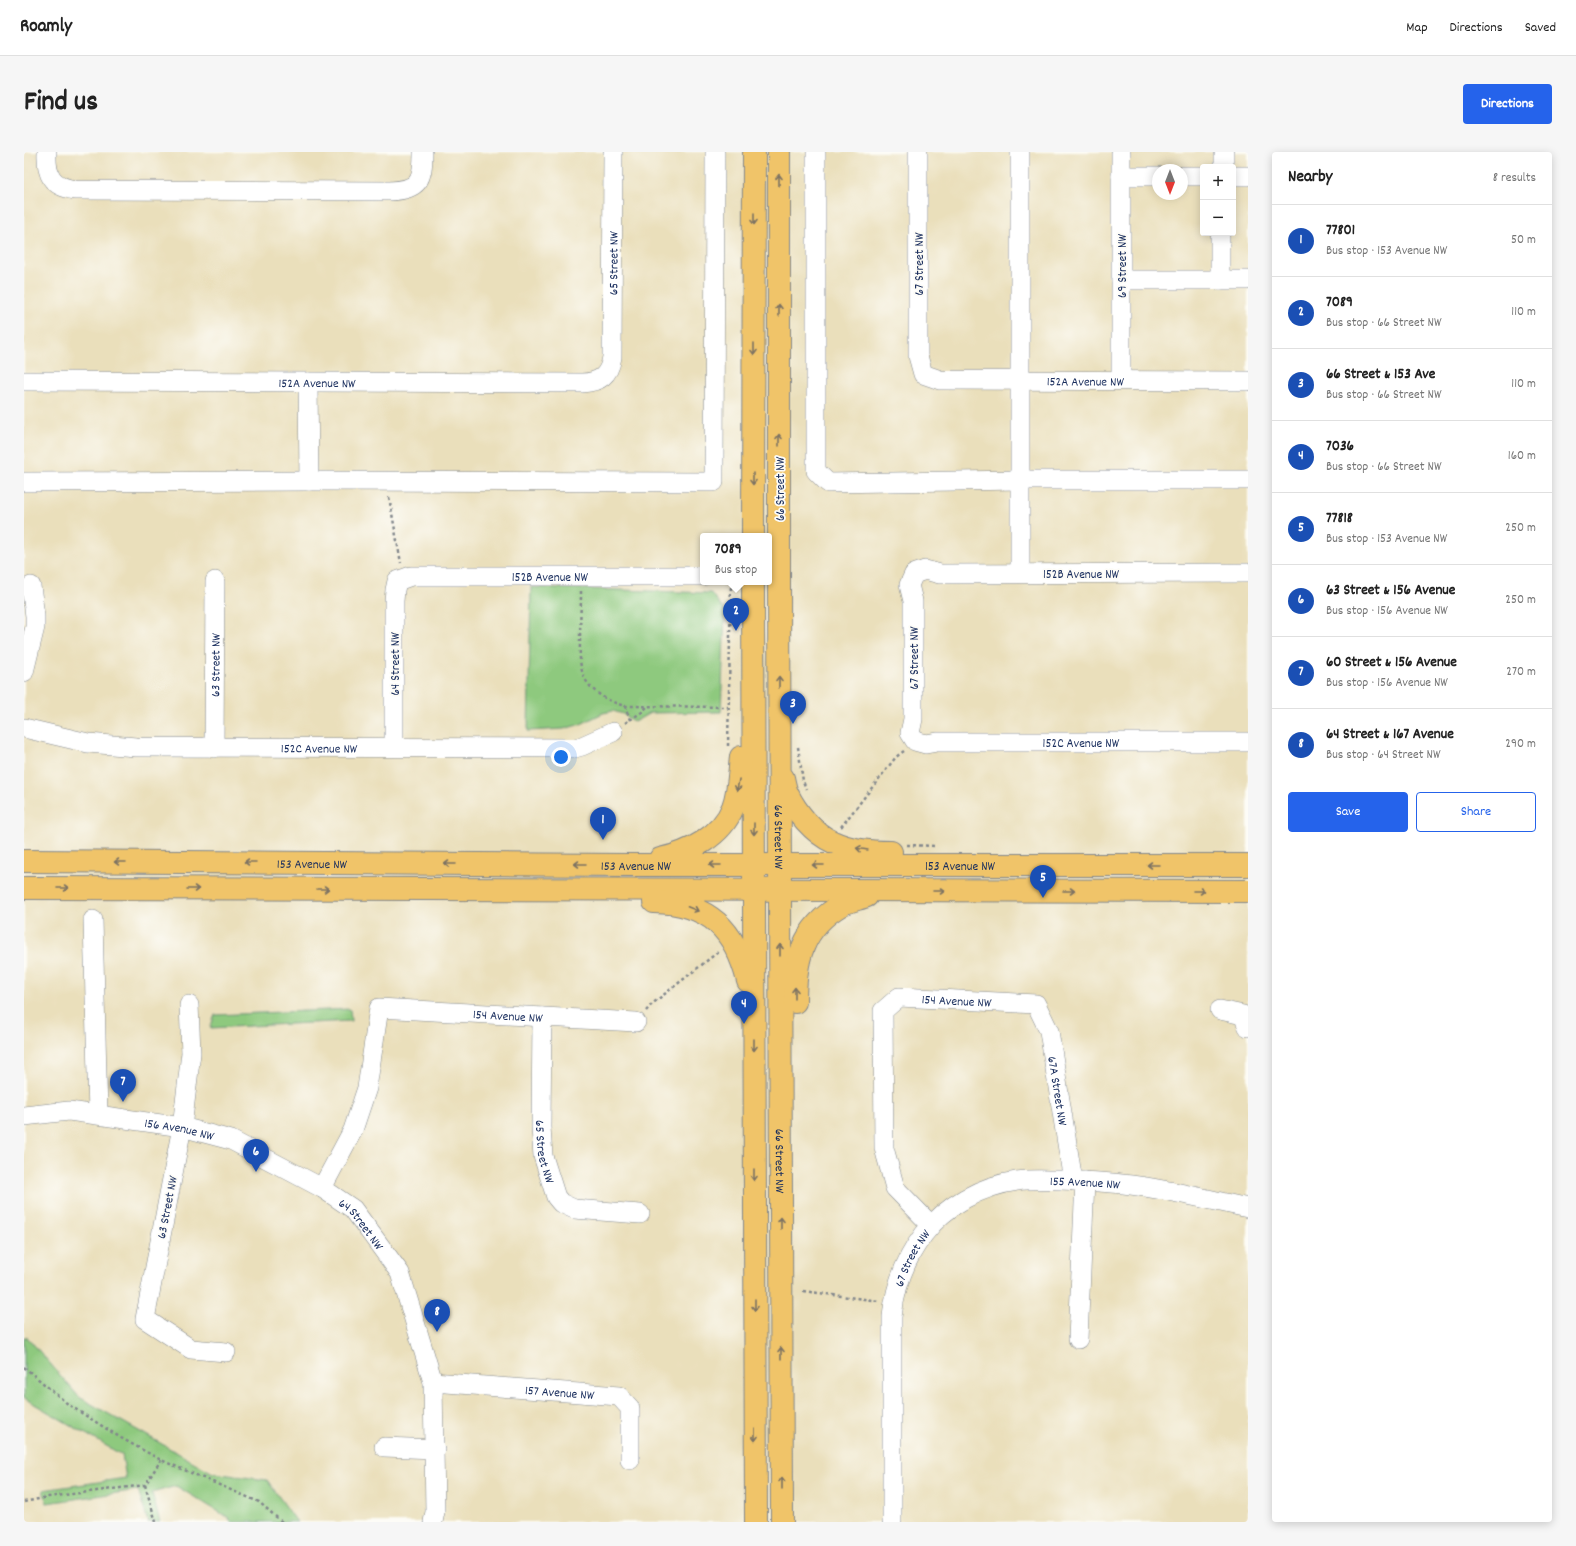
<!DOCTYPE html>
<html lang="en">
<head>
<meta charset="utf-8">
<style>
  body { margin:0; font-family:Dekko,sans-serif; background:#f6f6f6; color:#222 }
  .controls { position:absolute; right:12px; top:12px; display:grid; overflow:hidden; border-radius:4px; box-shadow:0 2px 10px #0003 }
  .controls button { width:36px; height:36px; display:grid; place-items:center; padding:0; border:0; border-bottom:1px solid #e0e0e0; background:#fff; color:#222; font:20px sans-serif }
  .compass { position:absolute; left:1128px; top:12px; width:36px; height:36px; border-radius:50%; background:#fff; box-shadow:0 2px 10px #0003; rotate:180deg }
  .you { position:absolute; left:537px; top:605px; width:14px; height:14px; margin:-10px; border:3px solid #fff; border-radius:50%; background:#1a73e8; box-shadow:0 0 0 6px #1a73e833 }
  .badge { display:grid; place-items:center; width:26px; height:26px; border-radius:50%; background:#2563eb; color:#fff; font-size:13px; font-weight:700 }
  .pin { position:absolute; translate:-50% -33px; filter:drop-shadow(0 1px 2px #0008) }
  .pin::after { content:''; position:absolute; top:21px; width:14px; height:12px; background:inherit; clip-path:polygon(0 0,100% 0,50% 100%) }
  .popup { position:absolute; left:676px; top:381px; width:72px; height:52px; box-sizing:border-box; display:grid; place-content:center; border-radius:4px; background:#fff; filter:drop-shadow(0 1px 3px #0005); font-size:13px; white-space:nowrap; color:#767676 }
  .popup b { font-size:15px; color:#222 }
  .popup::after { content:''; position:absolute; left:50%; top:100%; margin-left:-8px; border:8px solid transparent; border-top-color:#fff }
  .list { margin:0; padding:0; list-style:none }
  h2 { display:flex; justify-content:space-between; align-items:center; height:52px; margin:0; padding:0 16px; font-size:17px }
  h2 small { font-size:13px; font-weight:400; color:#767676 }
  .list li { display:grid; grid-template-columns:26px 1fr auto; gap:12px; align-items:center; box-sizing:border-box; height:72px; padding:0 16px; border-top:1px solid #e0e0e0 }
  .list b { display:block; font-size:15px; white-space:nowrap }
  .list p { margin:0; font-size:13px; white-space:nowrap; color:#767676 }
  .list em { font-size:13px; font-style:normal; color:#767676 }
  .actions { display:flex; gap:8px; padding:12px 16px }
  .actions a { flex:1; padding:9px 0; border:1px solid #2563eb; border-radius:4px; text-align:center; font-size:14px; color:#2563eb }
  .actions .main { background:#2563eb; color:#fff }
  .map { position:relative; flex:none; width:1224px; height:1370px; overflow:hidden; border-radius:4px }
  header { display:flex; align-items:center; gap:24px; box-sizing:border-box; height:56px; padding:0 20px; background:#fff; border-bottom:1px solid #e0e0e0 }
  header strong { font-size:19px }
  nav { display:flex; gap:22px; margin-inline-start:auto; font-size:14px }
  .intro { display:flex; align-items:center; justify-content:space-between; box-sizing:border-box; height:96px; padding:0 24px }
  h1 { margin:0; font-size:28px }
  .button { padding:10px 18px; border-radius:4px; background:#2563eb; color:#fff; font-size:14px; font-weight:700 }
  main { display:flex; gap:24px; padding:0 24px }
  aside { flex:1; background:#fff; border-radius:4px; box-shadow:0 2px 10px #0003 }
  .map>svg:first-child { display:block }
  .park { fill:#8ec97e; stroke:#547c6e }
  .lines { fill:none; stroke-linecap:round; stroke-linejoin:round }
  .minor-casing { stroke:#82878c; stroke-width:20 }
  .major-casing { stroke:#82878c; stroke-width:24 }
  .path { stroke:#82878c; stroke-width:2.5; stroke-dasharray:3 3; stroke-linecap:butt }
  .minor { stroke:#fff; stroke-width:19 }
  .major { stroke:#f0c469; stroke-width:22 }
  .oneway { stroke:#7b7263 }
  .labels { text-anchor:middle; stroke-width:3.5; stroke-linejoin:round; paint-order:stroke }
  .street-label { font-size:13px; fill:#1b2f5e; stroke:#fdfcf7 }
</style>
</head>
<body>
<header>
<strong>Roamly</strong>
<nav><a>Map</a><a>Directions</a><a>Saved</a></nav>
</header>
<div class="intro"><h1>Find us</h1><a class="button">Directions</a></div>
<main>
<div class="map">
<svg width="1224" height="1370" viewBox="0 0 1224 1370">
  <rect width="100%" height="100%" fill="#fdfcf7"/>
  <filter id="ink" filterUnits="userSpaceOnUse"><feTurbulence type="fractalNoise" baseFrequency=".025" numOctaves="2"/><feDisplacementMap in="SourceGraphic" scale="8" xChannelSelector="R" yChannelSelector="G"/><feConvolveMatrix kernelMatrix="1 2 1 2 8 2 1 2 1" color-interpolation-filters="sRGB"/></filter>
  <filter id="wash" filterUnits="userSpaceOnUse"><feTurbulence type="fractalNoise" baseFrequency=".012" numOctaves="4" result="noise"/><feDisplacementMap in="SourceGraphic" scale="16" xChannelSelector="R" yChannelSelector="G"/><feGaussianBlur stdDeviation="0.9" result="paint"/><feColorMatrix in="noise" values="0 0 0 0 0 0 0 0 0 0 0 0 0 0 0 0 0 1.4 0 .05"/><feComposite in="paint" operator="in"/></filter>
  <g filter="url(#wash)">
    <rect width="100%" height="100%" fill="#eadfbb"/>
    <!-- park -->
    <g class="park">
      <path d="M507,435L687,441L701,459L697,560L626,561L610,570L599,562L589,559L579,561L557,572L540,577L504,579Z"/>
      <path d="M326,857L327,869L186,876L191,863Z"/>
      <path d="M0,1185L4,1186L55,1245L189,1321L243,1328L273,1370H207L205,1366L152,1334L128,1341L136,1370H124L114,1338L23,1351L19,1338L102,1326L98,1303L0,1246Z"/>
    </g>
  </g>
  <g filter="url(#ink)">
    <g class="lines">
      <!-- minor casing -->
      <g class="minor-casing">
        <g id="minor">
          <path d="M23,0C22,23 27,34 51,38L366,39C395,38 399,28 399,0"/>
          <path d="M792,0V319L804,331L996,328H1224"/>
          <path id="s1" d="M894,0V204L899,222L916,228L1224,229"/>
          <path d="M996,0V421"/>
          <path d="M1097,0V228"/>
          <path d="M1200,0V15"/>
          <path d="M1097,24H1134"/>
          <path d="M1158,24H1179"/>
          <path d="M1209,24H1224"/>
          <path d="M1097,128H1224"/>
          <path d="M1196,128V85"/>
          <path id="s2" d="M0,229L558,231C576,230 585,224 588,205L589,0"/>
          <path d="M284,230L285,329"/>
          <path d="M0,330L285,329L690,330L691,0"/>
          <path id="s3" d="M1224,421L916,422L901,418L890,422L885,433L889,449V567L886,581L891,589L902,592L913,590H1224"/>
          <path d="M0,520L11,475V464L7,434"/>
          <path id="s4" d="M0,576L64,591L112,595L551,596L558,594L589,580"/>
          <path id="s5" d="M370,595V449L371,438L373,429L387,424H679"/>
          <path id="s6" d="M190,596L191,429"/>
          <path d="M69,768L74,962"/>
          <path d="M165,853L167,901L158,975L121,1167L167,1197L202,1200"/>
          <path d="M1196,858L1219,863L1224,875"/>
          <path id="s7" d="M518,865L517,975L519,1004L532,1045L537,1051L550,1057L616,1062"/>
          <path id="s8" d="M0,964L45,959L158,975L207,988L298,1036L329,1057L376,1121L409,1230L411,1360L409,1370"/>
          <path id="s9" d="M298,1036L329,978L343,936L355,856L612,870"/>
          <path id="s10" d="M907,1073L871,1036L860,996L859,859L875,845L1012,852L1025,879L1049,1029"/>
          <path d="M1054,1187L1061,1029"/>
          <path id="s11" d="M409,1230L595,1244L606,1256V1308"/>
          <path d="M360,1295L411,1297"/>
          <path id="s12" d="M868,1370V1165C871,1134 881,1107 900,1082C922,1053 957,1034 993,1029C1007,1027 1021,1028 1035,1028C1061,1029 1088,1030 1114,1034C1151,1039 1187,1048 1224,1056"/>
        </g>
      </g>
      <!-- major casing -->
      <g class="major-casing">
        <g id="major">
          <path id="s13" d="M755,0V424L758,1370"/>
          <path d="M729,384L730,0"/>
          <path d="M729,430L732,1370"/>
          <path d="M759,626C760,630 761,636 763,641C772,660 789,681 809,690C826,698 849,700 867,700"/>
          <path d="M636,707C665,701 698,684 709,655C715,639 715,622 717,605"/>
          <path id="s14" d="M0,709L609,713H1224"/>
          <path d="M0,736L1224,739"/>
          <path d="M630,750C686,751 711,778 724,829"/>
          <path d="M771,850C771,808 778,776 817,753C824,749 835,747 843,744"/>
        </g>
      </g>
      <!-- path -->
      <g class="path">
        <path d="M365,345L377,411"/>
        <path d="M557,439C557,455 556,471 556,488C556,497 555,509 558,519C563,538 582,549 601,554L704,555"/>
        <path d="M601,554L606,568"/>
        <path d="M601,571L618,560L623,555"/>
        <path d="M704,594L707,430"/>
        <path d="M774,595L779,629L782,637"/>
        <path d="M817,675L872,605L880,599"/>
        <path d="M883,693L912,694"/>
        <path d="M622,859L628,852L694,800"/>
        <path d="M779,1139L855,1149"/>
        <path d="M0,1215L45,1253L97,1286L137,1308L235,1350L258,1370"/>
        <path d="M121,1333L132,1370"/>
        <path d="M0,1350L24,1345L121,1333L137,1308"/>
      </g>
      <!-- minor -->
      <use href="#minor" class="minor"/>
      <!-- major -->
      <use href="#major" class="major"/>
    </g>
    <!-- one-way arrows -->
    <defs><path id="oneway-shaft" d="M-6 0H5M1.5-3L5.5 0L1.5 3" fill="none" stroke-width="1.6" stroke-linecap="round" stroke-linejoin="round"/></defs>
    <g class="oneway">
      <use href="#oneway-shaft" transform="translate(755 28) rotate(-90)"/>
      <use href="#oneway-shaft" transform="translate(730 67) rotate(90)"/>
      <use href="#oneway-shaft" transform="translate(755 158) rotate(-90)"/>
      <use href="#oneway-shaft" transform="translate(730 197) rotate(90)"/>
      <use href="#oneway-shaft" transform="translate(755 288) rotate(-90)"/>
      <use href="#oneway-shaft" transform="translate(729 327) rotate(90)"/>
      <use href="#oneway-shaft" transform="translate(755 530) rotate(-90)"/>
      <use href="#oneway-shaft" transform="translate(714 633) rotate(100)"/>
      <use href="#oneway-shaft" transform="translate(730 677) rotate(90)"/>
      <use href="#oneway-shaft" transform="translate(838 697) rotate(-171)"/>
      <use href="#oneway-shaft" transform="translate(96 710) rotate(-180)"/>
      <use href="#oneway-shaft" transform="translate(226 710) rotate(-180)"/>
      <use href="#oneway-shaft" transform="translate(426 712) rotate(-180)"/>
      <use href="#oneway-shaft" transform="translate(556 712) rotate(-180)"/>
      <use href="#oneway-shaft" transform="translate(691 713) rotate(-180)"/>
      <use href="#oneway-shaft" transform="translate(794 713) rotate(180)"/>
      <use href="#oneway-shaft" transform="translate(1129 713) rotate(-180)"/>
      <use href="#oneway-shaft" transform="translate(39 736)"/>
      <use href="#oneway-shaft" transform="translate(169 737)"/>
      <use href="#oneway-shaft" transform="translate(299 737)"/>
      <use href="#oneway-shaft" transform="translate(915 739)"/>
      <use href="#oneway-shaft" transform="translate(1045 739)"/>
      <use href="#oneway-shaft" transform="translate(1175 739)"/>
      <use href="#oneway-shaft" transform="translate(669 757) rotate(22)"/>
      <use href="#oneway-shaft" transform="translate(756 798) rotate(-90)"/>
      <use href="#oneway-shaft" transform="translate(771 841) rotate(-90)"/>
      <use href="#oneway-shaft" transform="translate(730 893) rotate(90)"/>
      <use href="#oneway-shaft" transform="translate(730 1023) rotate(90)"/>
      <use href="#oneway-shaft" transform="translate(757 1071) rotate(-90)"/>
      <use href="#oneway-shaft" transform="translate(731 1153) rotate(90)"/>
      <use href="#oneway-shaft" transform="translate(757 1201) rotate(-90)"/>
      <use href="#oneway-shaft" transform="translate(731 1283) rotate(90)"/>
      <use href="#oneway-shaft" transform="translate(758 1331) rotate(-90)"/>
    </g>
  </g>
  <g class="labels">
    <!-- street labels -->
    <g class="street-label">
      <text dy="5" stroke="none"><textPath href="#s2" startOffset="696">65 Street NW</textPath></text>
      <text transform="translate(894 112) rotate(-90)" y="5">67 Street NW</text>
      <text transform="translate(1097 114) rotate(-90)" y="5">69 Street NW</text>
      <text dy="5" stroke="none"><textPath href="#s1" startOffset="386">152A Avenue NW</textPath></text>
      <text dy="5" stroke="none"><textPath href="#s2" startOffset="293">152A Avenue NW</textPath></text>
      <text transform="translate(755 337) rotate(-90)" y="5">66 Street NW</text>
      <text x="1057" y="426">152B Avenue NW</text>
      <text dy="5" stroke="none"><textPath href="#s5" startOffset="320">152B Avenue NW</textPath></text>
      <text transform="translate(889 506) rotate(-90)" y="5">67 Street NW</text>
      <text transform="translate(370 512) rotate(-90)" y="5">64 Street NW</text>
      <text dy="5" stroke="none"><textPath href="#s6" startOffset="83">63 Street NW</textPath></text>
      <text dy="5" stroke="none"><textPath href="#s3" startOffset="672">152C Avenue NW</textPath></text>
      <text dy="5" stroke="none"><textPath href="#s4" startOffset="297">152C Avenue NW</textPath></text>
      <text dy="5" stroke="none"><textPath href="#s13" startOffset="685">66 Street NW</textPath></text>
      <text dy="5" stroke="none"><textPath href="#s14" startOffset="288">153 Avenue NW</textPath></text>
      <text dy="5" stroke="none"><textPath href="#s14" startOffset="612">153 Avenue NW</textPath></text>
      <text dy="5" stroke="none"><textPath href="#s14" startOffset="936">153 Avenue NW</textPath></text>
      <text dy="5" stroke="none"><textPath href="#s10" startOffset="309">154 Avenue NW</textPath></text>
      <text dy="5" stroke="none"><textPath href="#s9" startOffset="320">154 Avenue NW</textPath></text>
      <text dy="5" stroke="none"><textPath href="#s10" startOffset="479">67A Street NW</textPath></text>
      <text dy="5" stroke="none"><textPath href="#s8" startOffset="157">156 Avenue NW</textPath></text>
      <text dy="5" stroke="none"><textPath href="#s7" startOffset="135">65 Street NW</textPath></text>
      <text dy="5" stroke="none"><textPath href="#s13" startOffset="1009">66 Street NW</textPath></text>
      <text dy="5" stroke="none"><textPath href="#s12" startOffset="473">155 Avenue NW</textPath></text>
      <text transform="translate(142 1055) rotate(-79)" y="5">63 Street NW</text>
      <text dy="5" stroke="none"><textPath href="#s8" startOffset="367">64 Street NW</textPath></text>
      <text dy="5" stroke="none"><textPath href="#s12" startOffset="268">67 Street NW</textPath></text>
      <text dy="5" stroke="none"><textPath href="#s11" startOffset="127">157 Avenue NW</textPath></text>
    </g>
  </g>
</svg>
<div class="controls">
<button>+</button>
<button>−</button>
</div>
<svg class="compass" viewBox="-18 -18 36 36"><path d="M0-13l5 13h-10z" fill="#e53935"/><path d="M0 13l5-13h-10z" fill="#767676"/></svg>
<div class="you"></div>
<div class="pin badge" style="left:579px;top:688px;background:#1a4fb4">1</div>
<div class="pin badge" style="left:712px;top:479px;background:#1a4fb4">2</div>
<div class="popup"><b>7089</b>Bus stop</div>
<div class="pin badge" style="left:769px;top:572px;background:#1a4fb4">3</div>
<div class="pin badge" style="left:720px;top:872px;background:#1a4fb4">4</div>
<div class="pin badge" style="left:1019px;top:746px;background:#1a4fb4">5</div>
<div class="pin badge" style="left:232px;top:1020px;background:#1a4fb4">6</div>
<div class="pin badge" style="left:99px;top:950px;background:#1a4fb4">7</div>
<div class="pin badge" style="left:413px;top:1180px;background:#1a4fb4">8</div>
</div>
<aside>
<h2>Nearby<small>8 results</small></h2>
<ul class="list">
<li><span class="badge" style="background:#1a4fb4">1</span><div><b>77801</b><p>Bus stop · 153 Avenue NW</p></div><em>50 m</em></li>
<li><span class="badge" style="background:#1a4fb4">2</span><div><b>7089</b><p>Bus stop · 66 Street NW</p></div><em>110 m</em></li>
<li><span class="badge" style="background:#1a4fb4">3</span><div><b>66 Street &amp; 153 Ave</b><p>Bus stop · 66 Street NW</p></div><em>110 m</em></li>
<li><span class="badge" style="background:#1a4fb4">4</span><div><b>7036</b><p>Bus stop · 66 Street NW</p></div><em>160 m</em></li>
<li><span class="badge" style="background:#1a4fb4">5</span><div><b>77818</b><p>Bus stop · 153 Avenue NW</p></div><em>250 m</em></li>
<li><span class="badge" style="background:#1a4fb4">6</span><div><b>63 Street &amp; 156 Avenue</b><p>Bus stop · 156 Avenue NW</p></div><em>250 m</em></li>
<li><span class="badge" style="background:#1a4fb4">7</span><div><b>60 Street &amp; 156 Avenue</b><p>Bus stop · 156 Avenue NW</p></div><em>270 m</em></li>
<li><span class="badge" style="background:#1a4fb4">8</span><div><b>64 Street &amp; 167 Avenue</b><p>Bus stop · 64 Street NW</p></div><em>290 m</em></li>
</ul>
<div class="actions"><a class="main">Save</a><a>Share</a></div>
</aside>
</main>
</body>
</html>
